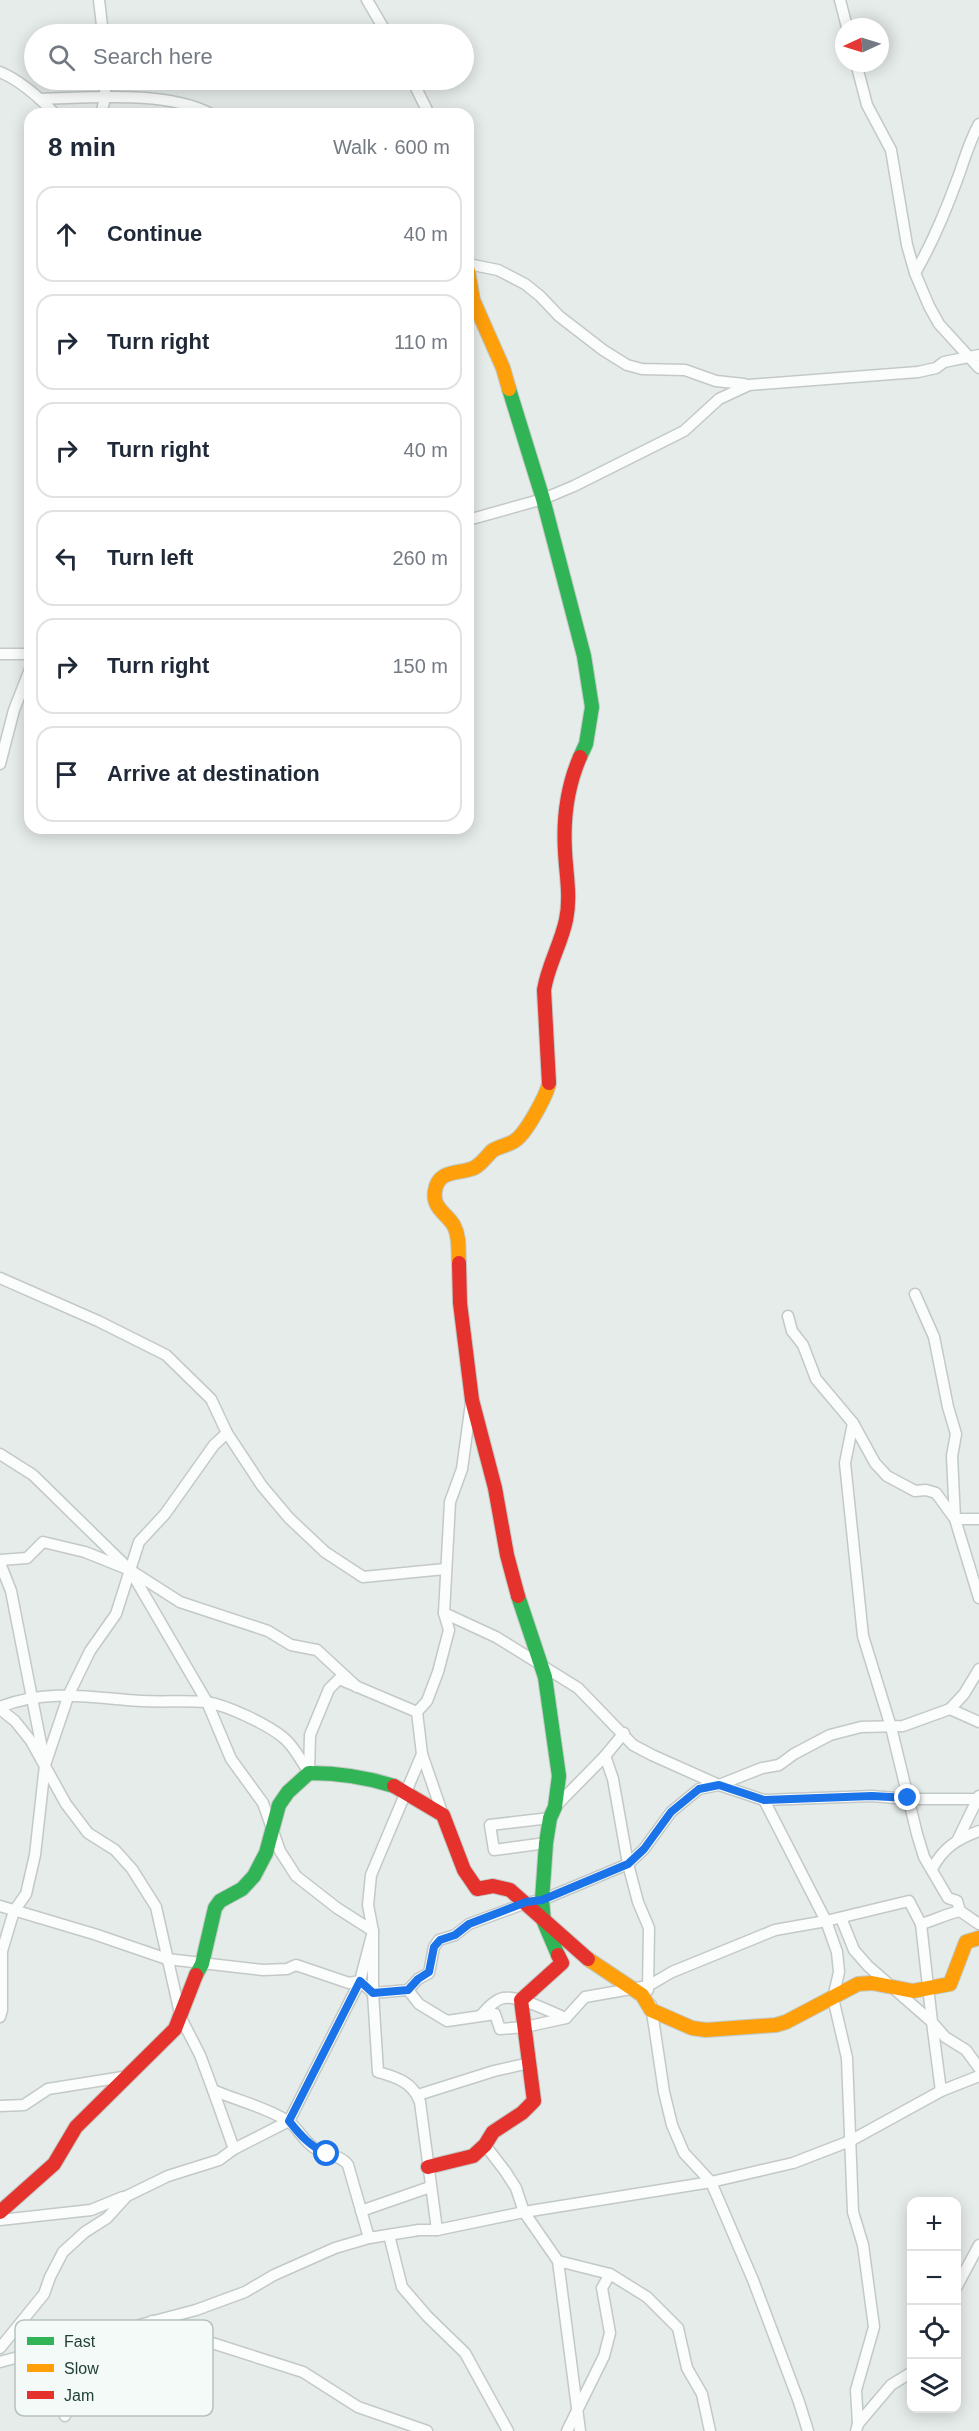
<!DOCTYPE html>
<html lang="en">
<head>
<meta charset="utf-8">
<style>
  body { margin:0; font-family:Helvetica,sans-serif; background:#f2f2f3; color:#1f2937 }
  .controls { position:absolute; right:18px; bottom:18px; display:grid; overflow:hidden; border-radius:12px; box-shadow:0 3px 15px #0003 }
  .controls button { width:54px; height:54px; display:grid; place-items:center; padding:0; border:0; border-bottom:2px solid #e0e1e3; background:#fff; color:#1f2937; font:30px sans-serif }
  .compass { position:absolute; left:835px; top:18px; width:54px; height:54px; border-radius:50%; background:#fff; box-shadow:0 3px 15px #0003; rotate:266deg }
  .stop { position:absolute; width:18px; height:18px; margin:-14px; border:4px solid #1a73e8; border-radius:50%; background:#fff }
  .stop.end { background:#1a73e8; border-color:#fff; box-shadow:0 2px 6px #0008 }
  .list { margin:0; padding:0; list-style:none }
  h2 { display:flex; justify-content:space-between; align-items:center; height:78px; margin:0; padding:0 24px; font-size:26px }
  h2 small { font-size:20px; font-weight:400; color:#747a83 }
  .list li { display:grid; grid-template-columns:39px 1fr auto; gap:18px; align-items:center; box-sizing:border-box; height:96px; margin:0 12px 12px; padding:0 12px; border:2px solid #e0e1e3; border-radius:18px }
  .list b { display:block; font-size:22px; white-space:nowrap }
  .list em { font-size:20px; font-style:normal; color:#747a83 }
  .icon { flex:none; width:33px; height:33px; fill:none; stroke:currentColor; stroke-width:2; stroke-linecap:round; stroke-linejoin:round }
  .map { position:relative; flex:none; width:979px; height:2431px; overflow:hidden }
  .search { position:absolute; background:#fff; box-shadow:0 3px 15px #0003; left:24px; top:24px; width:450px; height:66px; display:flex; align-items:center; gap:15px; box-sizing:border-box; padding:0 21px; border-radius:33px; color:#747a83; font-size:22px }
  .panel { position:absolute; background:#fff; box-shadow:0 3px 15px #0003; left:24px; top:108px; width:450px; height:726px; border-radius:18px }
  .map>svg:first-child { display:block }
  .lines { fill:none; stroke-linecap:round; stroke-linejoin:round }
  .street-casing { stroke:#c3c9c6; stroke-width:13 }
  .fast-casing { stroke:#c1c9c6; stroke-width:16 }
  .slow-casing { stroke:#c1c9c6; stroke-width:16 }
  .jam-casing { stroke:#c1c9c6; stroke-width:16 }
  .street { stroke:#fbfcfc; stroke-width:10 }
  .fast { stroke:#30b455; stroke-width:14 }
  .slow { stroke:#ff9f0a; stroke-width:14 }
  .jam { stroke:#e5322d; stroke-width:14 }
  .route { stroke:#1a73e8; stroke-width:8 }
  .key { fill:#f4faf7; stroke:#b5c2bd; stroke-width:1.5 }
  .key-label { font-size:16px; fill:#224037 }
</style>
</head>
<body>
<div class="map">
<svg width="979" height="2431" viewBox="0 0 979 2431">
  <rect width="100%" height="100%" fill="#e6ece9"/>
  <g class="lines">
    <!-- street casing -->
    <g class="street-casing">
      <g id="street">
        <path d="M99,0L103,34"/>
        <path d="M367,0L387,34"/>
        <path d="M840,0L847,27"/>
        <path d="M856,63L867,105L891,150L907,245L915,273L929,306L939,324L979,368"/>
        <path d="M0,72C21,81 39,97 55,114"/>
        <path d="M412,80L429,114"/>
        <path d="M40,99C91,98 165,90 211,114"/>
        <path d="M101,114L105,98V80"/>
        <path d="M468,264L498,270L525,284L540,296L559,316L603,350L627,365L642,369L685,370L716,381L744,384"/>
        <path d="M915,273C933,242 945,213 957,180C965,159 968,144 979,124"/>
        <path d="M468,520L543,499L574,486L684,431L719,399L749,385L918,372L936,368L944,362L979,355"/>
        <path d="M0,654H30"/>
        <path d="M0,764L14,710L30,669"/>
        <path d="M0,1278L98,1321L166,1355L211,1399L227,1433L262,1486L289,1518L325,1552L363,1577L445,1569"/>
        <path d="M915,1294L934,1337L948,1407L956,1434L952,1456L955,1519H979"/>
        <path d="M788,1316L792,1331L803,1345L816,1379L853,1423L875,1463L887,1476L915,1491L926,1490L936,1493L955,1519L979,1598"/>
        <path d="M853,1423L845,1463L863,1636L891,1727L917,1834L924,1857L948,1898L957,1901L960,1911"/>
        <path d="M0,1454L33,1475L130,1570L207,1702L231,1759L263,1803L280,1851L296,1876L337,1908L373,1931L360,1981L289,2121L234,2149L219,2160L168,2176L127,2196L107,2218L85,2232L63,2252L50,2277L44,2294L0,2348"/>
        <path d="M0,1560L27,1558L43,1542L85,1552L130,1570L180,1602L268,1631L291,1645L317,1650L357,1687"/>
        <path d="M0,1563L11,1591L44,1759"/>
        <path d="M444,1613L496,1637L578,1688L633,1745L652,1755L719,1785L764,1800L872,1796L907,1799H979"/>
        <path d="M0,1707C42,1690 84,1696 127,1700C153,1703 180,1700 206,1702C227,1705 269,1725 285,1739C295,1748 302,1762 309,1773"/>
        <path d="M0,1709L15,1721L31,1741L66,1804L88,1833L115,1850L132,1869L156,1907L181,2018L200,2055L213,2090C238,2101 263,2106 286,2120C298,2126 303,2142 316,2149C326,2155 341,2155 348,2165L369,2238"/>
        <path d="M950,1709L964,1694L979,1669"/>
        <path d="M422,1754L443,1815"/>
        <path d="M605,1756L613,1779L628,1864L638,1902L649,1928L648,1990"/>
        <path d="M309,1773L310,1735L329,1689L339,1679L417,1712"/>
        <path d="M764,1800L826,1921L837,1952L839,1972L833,1998L847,2058L853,2212L863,2245L874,2327L856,2390L858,2424L856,2431"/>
        <path d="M555,1807L605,1756L624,1733"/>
        <path d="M958,1839L979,1796"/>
        <path d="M546,1843L494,1850L490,1825L550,1818"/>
        <path d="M932,1869C943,1848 957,1839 979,1831"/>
        <path d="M0,1906L94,1934L167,1959L263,1970L287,1969L296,1965L349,1983L360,1981L373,1993L408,1990L419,2004L447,2021L495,2014L500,2029L525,2027L566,2018L585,1997L648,1986L672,1972L775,1930L826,1921L909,1901L921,1924L932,2022L945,2037L966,2050L979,2068"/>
        <path d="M841,1918L854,1950L868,1966L932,2022L941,2091"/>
        <path d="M921,1924C935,1920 946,1914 960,1911L979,1924"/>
        <path d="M408,1990L418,1979L429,1973L434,1947L439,1940L455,1935L469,1924L526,1903L542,1900L628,1864L644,1849L671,1812L699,1789L719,1785L762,1768L779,1765L794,1754L830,1735L861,1727L903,1726L950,1709L979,1722"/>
        <path d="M651,2005L664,2092L672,2125L684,2153L711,2182L753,2280L799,2402L808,2431"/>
        <path d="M481,2015C487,2009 494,2000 503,1998C519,1995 550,2012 566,2018"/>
        <path d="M0,2017L2,2010V1951L14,1911L26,1894L35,1855L45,1765L69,1694L90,1651L116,1614L139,1542L165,1514L214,1445L227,1433"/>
        <path d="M213,2090L234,2149"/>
        <path d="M418,2095L494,2071L529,2063"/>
        <path d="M0,2106L24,2105L48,2089L129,2076"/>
        <path d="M485,2145L505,2171L516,2188L524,2212L558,2261L580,2431"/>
        <path d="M361,2211L430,2187"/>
        <path d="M0,2220L91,2210L123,2197"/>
        <path d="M437,2230L420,2102C413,2082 396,2077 378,2072L373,1993V1931L368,1905L371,1875L422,1754L417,1712L427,1701L438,1672L449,1630L444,1613L450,1502L462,1469L471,1403"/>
        <path d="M389,2235L402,2287L427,2316L465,2353L508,2431"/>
        <path d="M558,2261L610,2274L647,2297L678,2328L687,2368L702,2394L710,2431"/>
        <path d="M956,2288L979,2245"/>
        <path d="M152,2321L178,2338L212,2343L303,2372L358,2407L427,2431"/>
        <path d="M48,2348L65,2416"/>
        <path d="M0,2362L196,2310L245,2292L274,2275L335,2248L369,2238L419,2230H437L524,2212L711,2182L793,2163L850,2141L941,2091L979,2076"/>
        <path d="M858,2424L891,2385L912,2372"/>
        <path d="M567,2431L604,2356L610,2333L602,2288L610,2274"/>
      </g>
    </g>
    <!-- fast casing -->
    <g class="fast-casing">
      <g id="fast">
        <path d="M509,389L543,499L584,656L592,707L586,744L580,757"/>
        <path d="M518,1596L545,1677L559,1776L555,1807L550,1818L546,1843L542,1900L544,1922L558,1955"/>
        <path d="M196,1975L202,1964L215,1908L220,1901L242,1889L254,1876L266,1853L279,1805L288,1792L309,1773C338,1773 366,1777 394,1786"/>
      </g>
    </g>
    <!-- slow casing -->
    <g class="slow-casing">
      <g id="slow">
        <path d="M468,271L473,300L503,368L509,389"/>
        <path d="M459,1263C458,1251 460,1237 454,1226C448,1214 432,1209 435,1191C438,1170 457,1174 471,1169C479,1167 486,1157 492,1151C499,1146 511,1145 517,1139C527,1131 547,1095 549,1083"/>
        <path d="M588,1959L642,1995L651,2010L692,2028L706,2030L776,2025L786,2022L858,1984L872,1983L913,1991L950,1984L966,1942L979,1938"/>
      </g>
    </g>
    <!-- jam casing -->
    <g class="jam-casing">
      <g id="jam">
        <path d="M549,1083L544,990C548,965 561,944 566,920C571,897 566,874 565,851C563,818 567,787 580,757"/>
        <path d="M459,1263L460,1303L472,1400L495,1488L507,1555L518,1596"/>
        <path d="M394,1786L443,1815L464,1870L477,1889L493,1886L510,1890L588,1959"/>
        <path d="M428,2167L473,2156L485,2145L493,2132L522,2113L534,2101L521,2000L562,1963L558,1955"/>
        <path d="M0,2212L54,2164L76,2127L175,2029L196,1975"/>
      </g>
    </g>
    <!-- street -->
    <use href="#street" class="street"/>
    <!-- fast -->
    <use href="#fast" class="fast"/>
    <!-- slow -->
    <use href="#slow" class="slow"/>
    <!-- jam -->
    <use href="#jam" class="jam"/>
  </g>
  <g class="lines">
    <!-- route -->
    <path class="route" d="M327,2154C310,2146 301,2136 289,2121L360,1981L373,1993L408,1990L418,1979L429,1972L434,1947L440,1940L455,1935L469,1924L526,1902L542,1900L628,1864L644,1849L671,1812L699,1789L719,1785L764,1800L872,1796L908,1798"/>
  </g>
  <!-- legend -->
  <rect x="15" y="2320" width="198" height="96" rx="9" class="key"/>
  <rect x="27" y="2337" width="27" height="8" fill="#30b455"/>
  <rect x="27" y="2364" width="27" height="8" fill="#ff9f0a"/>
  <rect x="27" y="2391" width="27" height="8" fill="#e5322d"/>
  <g class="key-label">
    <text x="64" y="2347">Fast</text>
    <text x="64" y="2374">Slow</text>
    <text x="64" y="2401">Jam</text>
  </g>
</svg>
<div class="controls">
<button>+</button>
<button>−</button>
<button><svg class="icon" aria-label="locate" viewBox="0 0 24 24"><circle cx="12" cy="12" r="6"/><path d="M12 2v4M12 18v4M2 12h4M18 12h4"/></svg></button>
<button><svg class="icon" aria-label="layers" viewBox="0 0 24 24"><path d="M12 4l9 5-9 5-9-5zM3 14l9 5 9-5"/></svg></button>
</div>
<svg class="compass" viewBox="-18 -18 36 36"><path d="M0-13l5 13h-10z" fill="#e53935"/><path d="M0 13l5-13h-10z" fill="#747a83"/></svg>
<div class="stop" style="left:327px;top:2154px"></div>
<div class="stop end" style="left:908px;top:1798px"></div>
<div class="search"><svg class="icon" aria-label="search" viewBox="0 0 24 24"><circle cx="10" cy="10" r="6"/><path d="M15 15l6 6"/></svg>Search here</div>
<section class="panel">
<h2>8 min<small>Walk · 600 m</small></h2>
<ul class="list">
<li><svg class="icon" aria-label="ahead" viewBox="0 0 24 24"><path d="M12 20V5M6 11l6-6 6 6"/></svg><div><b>Continue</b></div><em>40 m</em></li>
<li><svg class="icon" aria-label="right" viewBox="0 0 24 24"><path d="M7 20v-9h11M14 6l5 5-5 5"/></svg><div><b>Turn right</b></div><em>110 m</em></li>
<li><svg class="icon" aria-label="right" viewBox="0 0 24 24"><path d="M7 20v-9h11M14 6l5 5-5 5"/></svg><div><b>Turn right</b></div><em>40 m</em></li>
<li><svg class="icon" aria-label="left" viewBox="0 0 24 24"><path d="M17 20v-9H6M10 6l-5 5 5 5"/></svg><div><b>Turn left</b></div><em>260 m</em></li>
<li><svg class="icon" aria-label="right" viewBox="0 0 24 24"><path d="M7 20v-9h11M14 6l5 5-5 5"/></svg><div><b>Turn right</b></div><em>150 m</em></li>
<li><svg class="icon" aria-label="arrive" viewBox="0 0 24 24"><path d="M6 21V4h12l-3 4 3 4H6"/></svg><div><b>Arrive at destination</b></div></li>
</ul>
</section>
</div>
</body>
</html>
